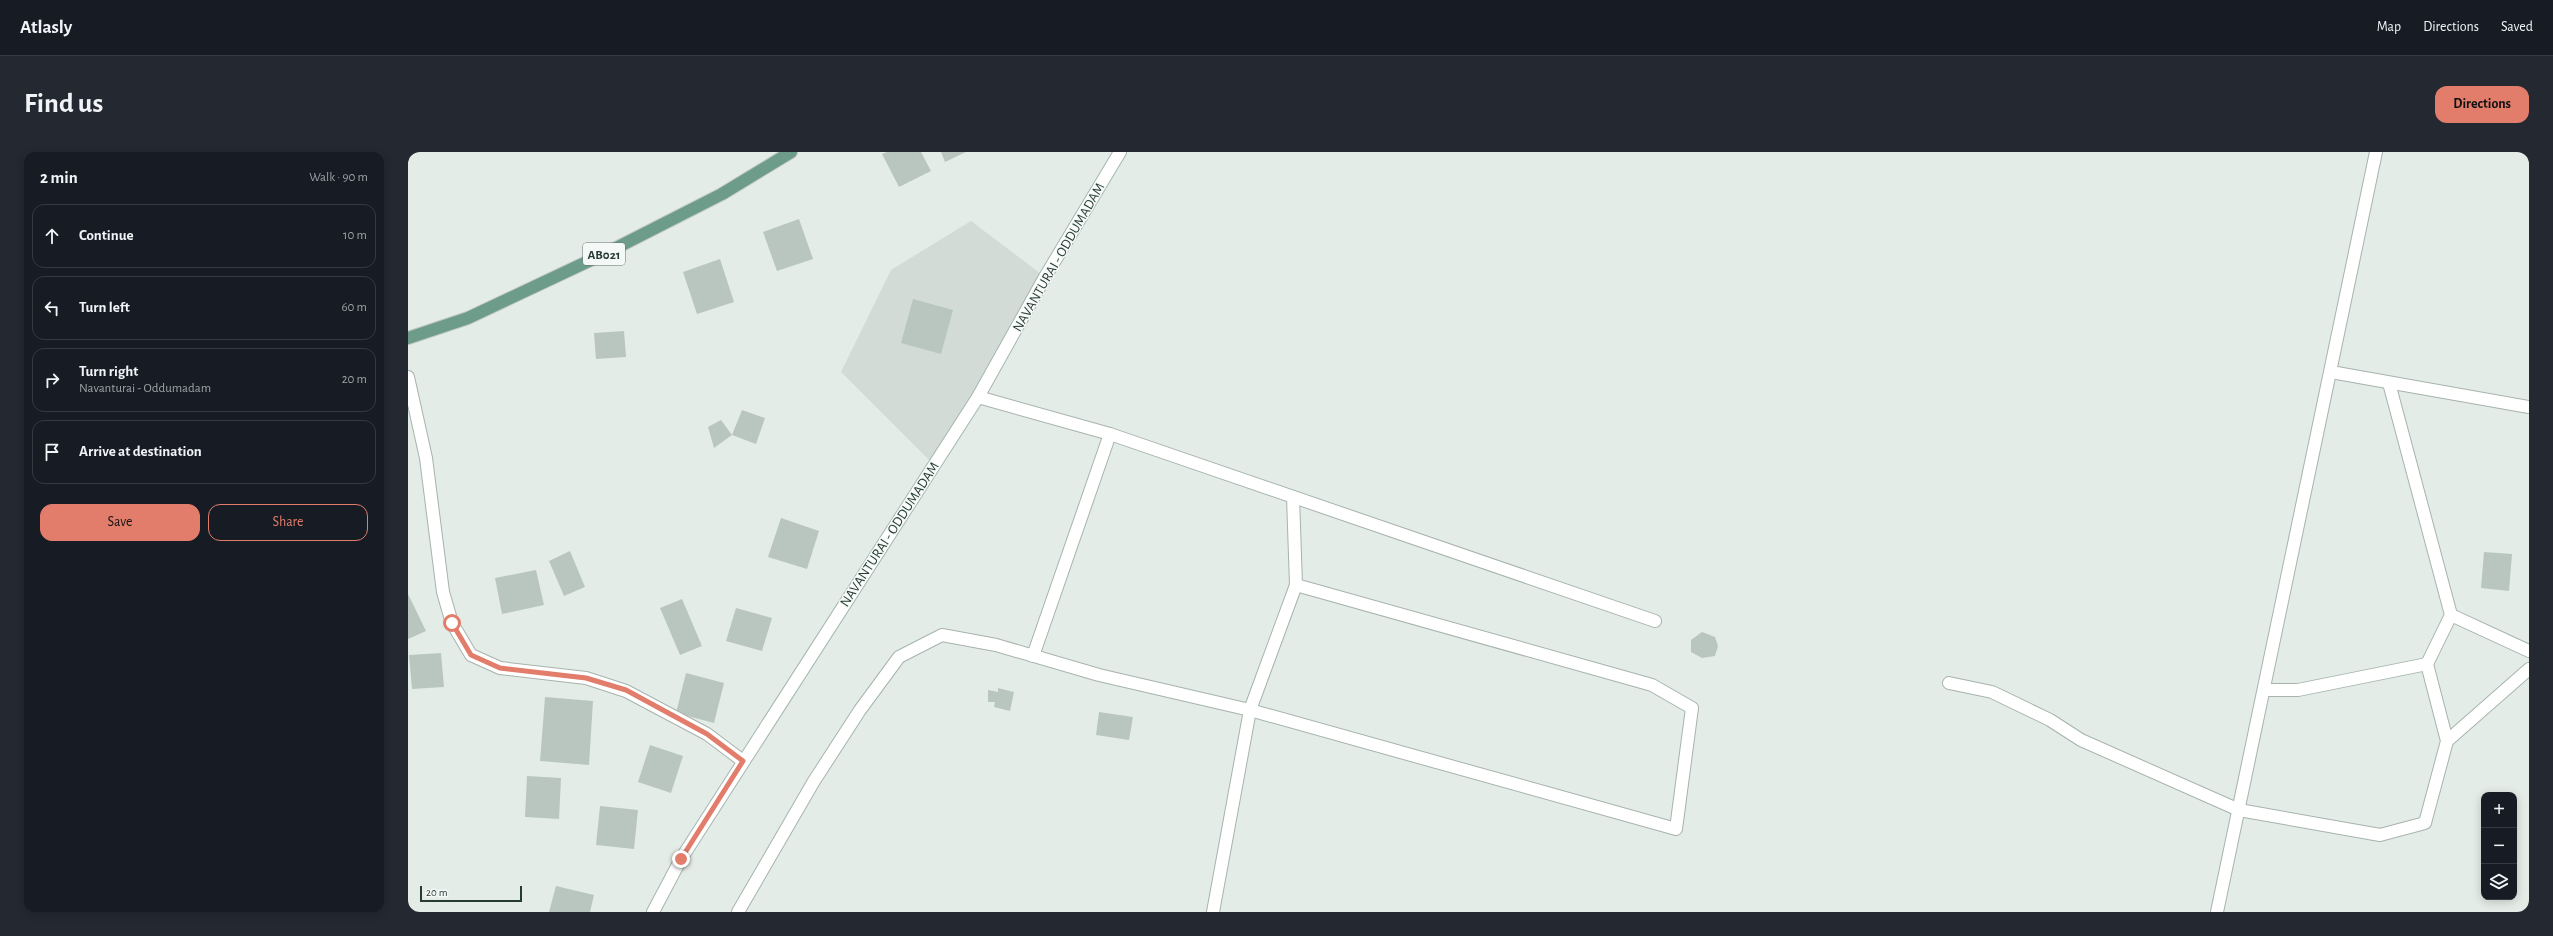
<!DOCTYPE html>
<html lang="en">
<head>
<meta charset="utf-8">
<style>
  body { margin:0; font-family:"Alegreya Sans",sans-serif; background:#242831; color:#f1f3f6 }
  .controls { position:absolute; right:12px; bottom:12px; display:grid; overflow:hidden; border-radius:8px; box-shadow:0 2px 10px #0003 }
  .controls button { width:36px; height:36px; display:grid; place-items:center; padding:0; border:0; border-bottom:1px solid #363941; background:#171b24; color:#f1f3f6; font:20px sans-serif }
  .scale { position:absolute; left:12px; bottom:10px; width:102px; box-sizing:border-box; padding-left:4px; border:2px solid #253b33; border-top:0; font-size:11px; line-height:14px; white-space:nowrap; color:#253b33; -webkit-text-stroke:3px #f4f8f6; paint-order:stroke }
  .stop { position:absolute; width:12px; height:12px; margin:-9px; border:3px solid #e27d6b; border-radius:50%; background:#fff }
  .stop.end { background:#e27d6b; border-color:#fff; box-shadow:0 1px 4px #0008 }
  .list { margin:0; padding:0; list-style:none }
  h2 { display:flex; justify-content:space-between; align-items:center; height:52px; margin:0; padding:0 16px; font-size:17px }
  h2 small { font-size:13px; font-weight:400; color:#9ea1a6 }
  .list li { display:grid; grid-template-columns:26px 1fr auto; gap:12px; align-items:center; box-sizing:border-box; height:64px; margin:0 8px 8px; padding:0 8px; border:1px solid #363941; border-radius:12px }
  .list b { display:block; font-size:15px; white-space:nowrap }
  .list p { margin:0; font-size:13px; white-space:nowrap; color:#9ea1a6 }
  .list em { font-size:13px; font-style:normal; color:#9ea1a6 }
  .actions { display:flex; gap:8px; padding:12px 16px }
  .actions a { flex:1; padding:9px 0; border:1px solid #e27d6b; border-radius:12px; text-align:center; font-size:14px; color:#e27d6b }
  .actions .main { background:#e27d6b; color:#111 }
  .icon { flex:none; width:22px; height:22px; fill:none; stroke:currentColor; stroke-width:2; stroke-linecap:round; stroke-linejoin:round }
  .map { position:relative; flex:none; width:2121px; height:760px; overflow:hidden; border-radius:12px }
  header { display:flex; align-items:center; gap:24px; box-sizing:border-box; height:56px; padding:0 20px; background:#171b24; border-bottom:1px solid #363941 }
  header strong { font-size:19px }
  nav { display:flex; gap:22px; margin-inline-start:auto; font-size:14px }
  .intro { display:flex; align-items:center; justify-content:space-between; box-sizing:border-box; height:96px; padding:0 24px }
  h1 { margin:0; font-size:28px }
  .button { padding:10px 18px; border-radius:12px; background:#e27d6b; color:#111; font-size:14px; font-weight:700 }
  main { display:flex; gap:24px; padding:0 24px }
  aside { flex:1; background:#171b24; border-radius:12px; box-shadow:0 2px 10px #0003 }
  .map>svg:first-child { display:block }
  .built { fill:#d2dbd6 }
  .building { fill:#b9c6c0 }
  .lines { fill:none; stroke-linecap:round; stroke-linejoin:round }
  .minor-casing { stroke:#a7b3ad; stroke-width:14 }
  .secondary-casing { stroke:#a3b6ae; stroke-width:14 }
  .primary-casing { stroke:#c2c8c6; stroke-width:14 }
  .minor { stroke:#fff; stroke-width:12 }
  .secondary { stroke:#fff; stroke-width:12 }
  .primary { stroke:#6d9c8b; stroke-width:12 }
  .route { stroke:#e27d6b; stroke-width:5 }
  .labels { text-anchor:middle; stroke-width:3; stroke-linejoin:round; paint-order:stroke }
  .shield { fill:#f4f8f6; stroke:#63746e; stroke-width:1 }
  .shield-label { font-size:13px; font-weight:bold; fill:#253b33 }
  .street-label { font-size:14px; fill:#253b33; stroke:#f4f8f6 }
</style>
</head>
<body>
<header>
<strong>Atlasly</strong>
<nav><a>Map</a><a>Directions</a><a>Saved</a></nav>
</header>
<div class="intro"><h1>Find us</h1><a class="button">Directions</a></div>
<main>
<aside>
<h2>2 min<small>Walk · 90 m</small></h2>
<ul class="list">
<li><svg class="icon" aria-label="ahead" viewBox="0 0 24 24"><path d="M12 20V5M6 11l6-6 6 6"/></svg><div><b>Continue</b></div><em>10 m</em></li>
<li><svg class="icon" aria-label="left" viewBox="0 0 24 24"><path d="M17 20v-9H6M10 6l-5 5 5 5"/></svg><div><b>Turn left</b></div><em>60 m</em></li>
<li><svg class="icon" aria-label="right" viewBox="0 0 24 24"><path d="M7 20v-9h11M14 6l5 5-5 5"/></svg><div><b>Turn right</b><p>Navanturai - Oddumadam</p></div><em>20 m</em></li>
<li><svg class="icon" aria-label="arrive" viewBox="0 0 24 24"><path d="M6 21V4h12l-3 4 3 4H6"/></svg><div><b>Arrive at destination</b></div></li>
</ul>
<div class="actions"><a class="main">Save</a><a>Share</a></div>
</aside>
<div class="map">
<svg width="2121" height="760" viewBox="0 0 2121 760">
  <rect width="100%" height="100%" fill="#e4ece7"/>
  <!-- built -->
  <path class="built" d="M563,69L637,125L526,313L433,220L483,118Z"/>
  <!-- building -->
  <g class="building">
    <path d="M479,0H513L523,19L491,35L474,2Z"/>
    <path d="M533,0H558L537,10Z"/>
    <path d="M391,67L405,107L369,119L355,80Z"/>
    <path d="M312,107L326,150L289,162L275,120Z"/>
    <path d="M505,147L545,158L533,202L493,191Z"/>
    <path d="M216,179L218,205L188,207L186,181Z"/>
    <path d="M334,258L357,266L348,292L324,283Z"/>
    <path d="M313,268L324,283L306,296L300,275Z"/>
    <path d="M373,366L411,379L399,417L360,405Z"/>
    <path d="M162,399L177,435L156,444L141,409Z"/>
    <path d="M2076,400L2104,402L2101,439L2073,436Z"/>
    <path d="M128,418L136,453L94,462L87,426Z"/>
    <path d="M0,442L18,479L0,487Z"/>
    <path d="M274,447L294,494L272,503L252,456Z"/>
    <path d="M328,456L364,466L354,499L318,489Z"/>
    <path d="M1294,480L1307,485L1310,494L1307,504L1294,506L1283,500V488Z"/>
    <path d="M33,501L36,535L4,537L1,503Z"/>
    <path d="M278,521L316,531L306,571L268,561Z"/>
    <path d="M590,536L606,540L602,559L586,555L587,550H580V538L590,540Z"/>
    <path d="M137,545L185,549L181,613L132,609Z"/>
    <path d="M691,560L725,565L721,588L688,583Z"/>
    <path d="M242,593L275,604L263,641L230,630Z"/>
    <path d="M119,624L153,626L151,667L117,665Z"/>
    <path d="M192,654L230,658L226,697L188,693Z"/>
    <path d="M148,734L186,743L182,760H141Z"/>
  </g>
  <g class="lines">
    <!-- minor casing -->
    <g class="minor-casing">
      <g id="minor">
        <path d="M1923,220L2121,255"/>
        <path d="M0,225L18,306L35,440L44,471L63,503L92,516L178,526L218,539L299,582L335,609"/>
        <path d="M570,245L702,282L625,504"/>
        <path d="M702,282L1247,469"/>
        <path d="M885,345L888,433L842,558L1268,677L1284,556L1244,533L888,433"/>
        <path d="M2043,463L2121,499"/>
        <path d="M1541,531L1584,540L1642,568L1673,588L1831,658L1972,683L2017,671L2039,589L2019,512L2043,463L1981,231"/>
        <path d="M1856,538H1890L2019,512"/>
        <path d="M2039,589L2121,517"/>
        <path d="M330,760L406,629L452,558L491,505L534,483L588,493L691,523L842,558L805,760"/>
        <path d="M1809,760L1968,0"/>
      </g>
    </g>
    <!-- secondary casing -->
    <g class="secondary-casing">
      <path id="secondary" d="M245,760L273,707L570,245L637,125L712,0"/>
    </g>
    <!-- primary casing -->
    <g class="primary-casing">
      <path id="primary" d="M0,186L60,166L202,99L314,42L383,0"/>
    </g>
    <!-- minor -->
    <use href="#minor" class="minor"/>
    <!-- secondary -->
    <use href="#secondary" class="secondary"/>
    <!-- primary -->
    <use href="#primary" class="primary"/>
  </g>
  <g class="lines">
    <!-- route -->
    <path class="route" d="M44,471L63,503L92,516L178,526L218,538L299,582L335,609L273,707"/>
  </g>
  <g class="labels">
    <!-- shield labels -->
    <rect class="shield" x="175" y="91" width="42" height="22" rx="3"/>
    <g class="shield-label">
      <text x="196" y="107">AB021</text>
    </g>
    <!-- street labels -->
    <g class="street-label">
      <text transform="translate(650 105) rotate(-60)" y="5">NAVANTURAI - ODDUMADAM</text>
      <text transform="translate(481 382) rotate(-57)" y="5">NAVANTURAI - ODDUMADAM</text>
    </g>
  </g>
</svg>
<div class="controls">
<button>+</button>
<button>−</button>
<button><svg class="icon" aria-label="layers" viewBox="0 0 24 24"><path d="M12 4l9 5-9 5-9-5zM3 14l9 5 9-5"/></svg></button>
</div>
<div class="scale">20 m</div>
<div class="stop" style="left:44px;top:471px"></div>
<div class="stop end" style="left:273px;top:707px"></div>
</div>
</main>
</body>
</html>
